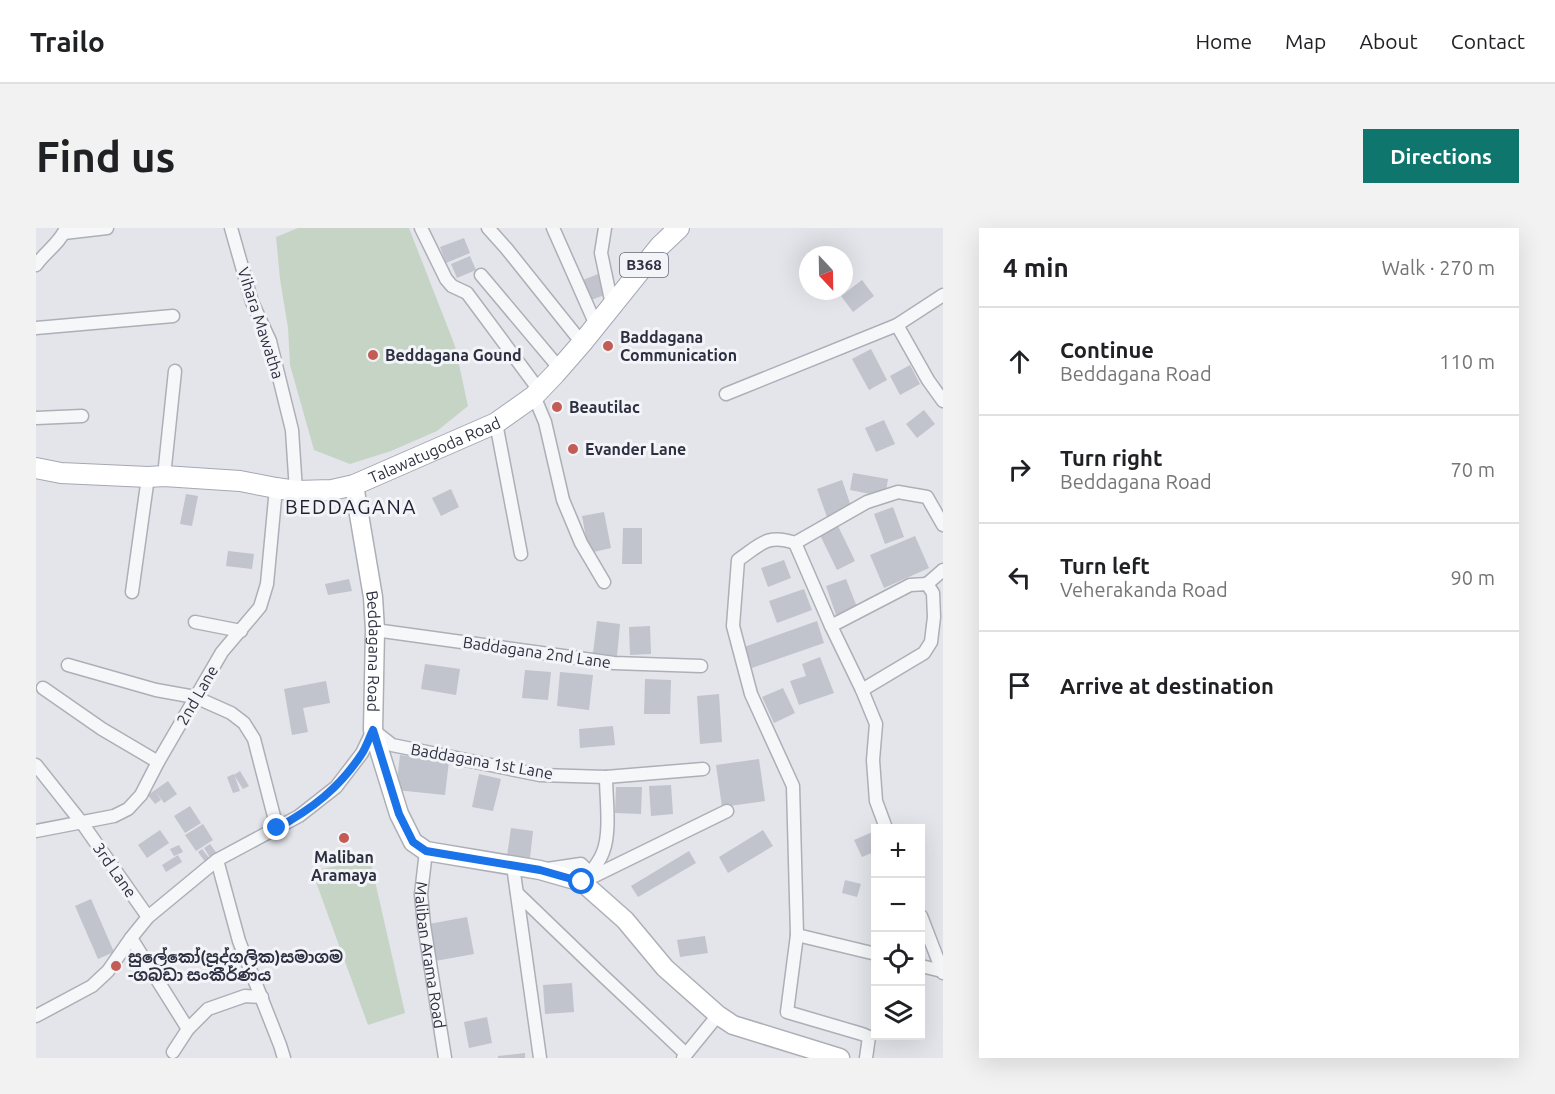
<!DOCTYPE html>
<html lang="en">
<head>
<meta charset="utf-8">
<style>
  body { margin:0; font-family:Ubuntu,"Noto Sans Sinhala",sans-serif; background:#f2f2f2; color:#202124 }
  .controls { position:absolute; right:18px; bottom:18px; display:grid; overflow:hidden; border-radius:0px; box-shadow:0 6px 24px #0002 }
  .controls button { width:54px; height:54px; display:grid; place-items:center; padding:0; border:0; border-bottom:2px solid #e0e0e0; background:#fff; color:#202124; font:30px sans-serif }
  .compass { position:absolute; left:763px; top:18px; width:54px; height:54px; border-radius:50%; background:#fff; box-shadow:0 6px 24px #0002; rotate:158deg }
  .stop { position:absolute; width:18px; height:18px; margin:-14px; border:4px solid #1a73e8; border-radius:50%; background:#fff }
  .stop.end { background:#1a73e8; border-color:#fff; box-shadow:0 2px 6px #0008 }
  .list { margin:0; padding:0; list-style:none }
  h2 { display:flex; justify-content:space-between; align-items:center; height:78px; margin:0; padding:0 24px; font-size:26px }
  h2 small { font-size:20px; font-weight:400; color:#757577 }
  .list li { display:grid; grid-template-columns:39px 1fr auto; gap:18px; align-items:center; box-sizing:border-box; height:108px; padding:0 24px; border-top:2px solid #e0e0e0 }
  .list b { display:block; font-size:22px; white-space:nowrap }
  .list p { margin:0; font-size:20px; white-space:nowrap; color:#757577 }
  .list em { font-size:20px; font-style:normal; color:#757577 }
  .icon { flex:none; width:33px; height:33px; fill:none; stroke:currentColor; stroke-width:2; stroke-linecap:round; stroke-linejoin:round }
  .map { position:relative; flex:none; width:907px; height:830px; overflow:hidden; border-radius:0px }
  header { display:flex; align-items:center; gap:36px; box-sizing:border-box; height:84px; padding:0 30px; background:#fff; border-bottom:2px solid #e0e0e0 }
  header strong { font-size:28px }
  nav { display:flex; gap:33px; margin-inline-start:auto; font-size:21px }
  .intro { display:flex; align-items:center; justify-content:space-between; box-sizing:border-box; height:144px; padding:0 36px }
  h1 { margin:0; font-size:42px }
  .button { padding:15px 27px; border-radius:0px; background:#0f766e; color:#fff; font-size:21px; font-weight:700 }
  main { display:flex; gap:36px; padding:0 36px }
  aside { flex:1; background:#fff; border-radius:0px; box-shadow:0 6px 24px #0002 }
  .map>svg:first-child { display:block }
  .green { fill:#c6d4c6 }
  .building { fill:#c1c3cd }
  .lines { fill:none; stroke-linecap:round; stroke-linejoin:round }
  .street-casing { stroke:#adafb7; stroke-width:15 }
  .secondary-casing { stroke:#adafb7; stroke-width:21 }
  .primary-casing { stroke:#a4a7b5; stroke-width:22 }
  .street { stroke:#f6f7f9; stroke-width:12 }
  .secondary { stroke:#fff; stroke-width:18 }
  .primary { stroke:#fff; stroke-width:20 }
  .route { stroke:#1a73e8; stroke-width:8 }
  .poi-dot { fill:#c35c55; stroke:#f3f4f8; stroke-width:2 }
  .labels { text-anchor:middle; stroke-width:6; stroke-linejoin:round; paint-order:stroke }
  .shield { fill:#f3f4f8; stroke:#686b78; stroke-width:1.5 }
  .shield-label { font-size:15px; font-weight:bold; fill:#2d3041 }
  .street-label { font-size:16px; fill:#2d3041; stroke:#f3f4f8 }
  .poi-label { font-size:16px; font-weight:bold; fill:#2d3041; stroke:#f3f4f8; text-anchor:start }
  .quarter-label { font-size:20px; letter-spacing:1.5px; fill:#1f2132; stroke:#f3f4f8 }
</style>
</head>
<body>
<header>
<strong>Trailo</strong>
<nav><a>Home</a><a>Map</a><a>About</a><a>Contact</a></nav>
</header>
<div class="intro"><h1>Find us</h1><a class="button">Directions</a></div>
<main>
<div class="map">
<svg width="907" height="830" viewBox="0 0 907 830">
  <rect width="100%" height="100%" fill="#e4e5ea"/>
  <!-- green -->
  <g class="green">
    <path d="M262,0H373L419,118L432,178L401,203L355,223L314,236L278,222L254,137L252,100L244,51L240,9Z"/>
    <path d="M334,631L369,785L332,797L276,643Z"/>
  </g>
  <!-- building -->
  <g class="building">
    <path d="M428,10L434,25L410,35L404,19Z"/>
    <path d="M434,28L440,42L421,50L415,36Z"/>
    <path d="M562,46L571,66L555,72L547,52Z"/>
    <path d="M826,52L838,68L817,84L805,68Z"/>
    <path d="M835,121L851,152L833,162L816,131Z"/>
    <path d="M874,137L884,156L864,167L854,148Z"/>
    <path d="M888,182L899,196L881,210L870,196Z"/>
    <path d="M848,192L859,216L840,224L829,200Z"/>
    <path d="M817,245L852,251L849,269L814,262Z"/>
    <path d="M806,252L816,281L791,289L781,261Z"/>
    <path d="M415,261L423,279L405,288L396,270Z"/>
    <path d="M150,266L162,268L156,298L144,296Z"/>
    <path d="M857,279L868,309L849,316L838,286Z"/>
    <path d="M568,284L575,320L553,325L546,288Z"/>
    <path d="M802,298L819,333L801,342L784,307Z"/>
    <path d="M587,300H606V336H586Z"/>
    <path d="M879,308L893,340L848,360L834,327Z"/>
    <path d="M192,323L218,326L216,341L190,338Z"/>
    <path d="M748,332L755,350L732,359L725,340Z"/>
    <path d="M313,351L316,363L292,367L289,356Z"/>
    <path d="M810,351L821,379L800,387L790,358Z"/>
    <path d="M768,361L776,382L741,395L733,373Z"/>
    <path d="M561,393L584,396L581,428L557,425Z"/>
    <path d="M781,393L788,415L716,440L708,419Z"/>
    <path d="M614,398L615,426L594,427L593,399Z"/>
    <path d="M784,429L798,465L763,477L754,453L770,448L766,436Z"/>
    <path d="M389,436L424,441L420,467L385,461Z"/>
    <path d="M489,442L515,444L512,472L486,470Z"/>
    <path d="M524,444L557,447L553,482L521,478Z"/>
    <path d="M609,451L635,452L634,486H608Z"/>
    <path d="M290,453L294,475L267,480L272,504L256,507L248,461Z"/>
    <path d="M747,460L759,485L738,495L726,469Z"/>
    <path d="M683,466L686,514L664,516L661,468Z"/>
    <path d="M577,498L579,517L544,520L543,501Z"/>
    <path d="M364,527L413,533L409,567L360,562Z"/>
    <path d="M723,531L729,573L686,579L680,537Z"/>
    <path d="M204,543L213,558L207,561L198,547Z"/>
    <path d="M198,546L204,563L197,565L191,549Z"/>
    <path d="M443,546L465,551L457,583L436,579Z"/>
    <path d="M132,553L141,566L128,575L121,565L125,572L119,576L112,567Z"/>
    <path d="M635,557L637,586L615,588L613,558Z"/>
    <path d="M580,559H606L605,586L579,585Z"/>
    <path d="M154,578L165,595L149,605L138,588Z"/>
    <path d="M167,596L177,612L160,623L149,607Z"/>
    <path d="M475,600L497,603L494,630L471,628Z"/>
    <path d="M124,602L133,615L111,630L102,617Z"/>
    <path d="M727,602L737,618L692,645L683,629Z"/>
    <path d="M839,603L840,623L826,629L818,612Z"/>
    <path d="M174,616L182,627L175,631L168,620Z"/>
    <path d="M143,617L147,624L138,628L134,621Z"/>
    <path d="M166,621L174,631L170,635L162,624Z"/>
    <path d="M653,623L660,635L602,669L595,658Z"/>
    <path d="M142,627L146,634L130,644L126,637Z"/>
    <path d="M809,652L825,656L821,669L806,665Z"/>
    <path d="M55,671L78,724L62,731L39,678Z"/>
    <path d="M431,689L438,726L399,733L393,696Z"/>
    <path d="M669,708L672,725L644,729L641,712Z"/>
    <path d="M536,755L538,784L509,786L507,757Z"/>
    <path d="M451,789L456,815L433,820L428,794Z"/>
    <path d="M489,825V830H462V828Z"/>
  </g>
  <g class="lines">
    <!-- street casing -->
    <g class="street-casing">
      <g id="street">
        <path d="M195,0L216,74L234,113L256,202L260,263"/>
        <path d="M385,0L410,51L416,58L431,65L503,162"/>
        <path d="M452,0L470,20L546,115"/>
        <path d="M517,0L560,97"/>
        <path d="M569,0L565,25L576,77"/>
        <path d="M28,5L71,0"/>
        <path d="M0,37C9,24 24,15 30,0"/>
        <path d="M445,47L524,141"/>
        <path d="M861,97L892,152L907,173"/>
        <path d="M0,100L137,88"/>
        <path d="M690,166L861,97L907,67"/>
        <path d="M498,168L509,194L527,272L545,315L568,354"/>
        <path d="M0,190L46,188"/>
        <path d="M460,195L485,326"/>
        <path d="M128,248L139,143"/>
        <path d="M759,315L831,274L862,264L891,269L907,297"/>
        <path d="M891,356L907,342"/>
        <path d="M96,364L112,249"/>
        <path d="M159,394L205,403"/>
        <path d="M795,398L874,357L891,356L897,365L898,389L895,414L888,425L826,462"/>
        <path d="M339,402L578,435L665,438"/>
        <path d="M32,437L120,462L159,469L195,485L208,495L218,511L241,600"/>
        <path d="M7,460L66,501L122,534"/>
        <path d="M0,537L46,595L112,689"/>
        <path d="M0,603L78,588L92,581L105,567L122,534L186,424L224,379L231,356L240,260"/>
        <path id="s1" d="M390,623L385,666L388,697L409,830"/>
        <path d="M181,632L203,713L244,817L248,830"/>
        <path d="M477,638L504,830"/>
        <path d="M511,641L545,636L554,645"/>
        <path d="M549,651C555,644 564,633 567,624C575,604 570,570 570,549"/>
        <path d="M546,654L691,583"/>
        <path d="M481,665L562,743L650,826"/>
        <path d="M885,688L907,745"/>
        <path d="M761,707L840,726"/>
        <path d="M95,710L152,801"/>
        <path d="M885,738L906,743"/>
        <path d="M0,788L56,758L72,743L95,710L112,689L181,632L263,588L300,559L326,525L337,502L356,517L504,547L570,549L667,541"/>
        <path d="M137,824L152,801L172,781L209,768L226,769"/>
        <path d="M647,830L682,787"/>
        <path d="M830,830L833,809L826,806L751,784L761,707L757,558L715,466L697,398L702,332C724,317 731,305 759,315L795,398L826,462L840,496L837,532L840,573L850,600"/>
      </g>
    </g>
    <!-- secondary casing -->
    <g class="secondary-casing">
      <g id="secondary">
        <path id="s2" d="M318,257L337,369L339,402L337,502L363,586L377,614L390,623L504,642L546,654L589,692L629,740L682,787L697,797L804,830"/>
      </g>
    </g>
    <!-- primary casing -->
    <g class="primary-casing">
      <g id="primary">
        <path id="s3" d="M0,240L25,245L112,249L128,248L204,253L240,260L260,263L296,262L318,257L460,195L498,168L519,146L546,115L624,18L643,0"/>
      </g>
    </g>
    <!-- street -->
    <use href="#street" class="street"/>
    <!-- secondary -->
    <use href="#secondary" class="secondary"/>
    <!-- primary -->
    <use href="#primary" class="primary"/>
  </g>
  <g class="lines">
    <!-- route -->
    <path class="route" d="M241,600C276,581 303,560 325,527C330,520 333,510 337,502L363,586L377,614L390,623L504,642L546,654"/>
  </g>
  <!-- markers -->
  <g class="poi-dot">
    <circle cx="572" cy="118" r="6"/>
    <circle cx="337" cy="127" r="6"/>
    <circle cx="521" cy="179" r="6"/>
    <circle cx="537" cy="221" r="6"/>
    <circle cx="308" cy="610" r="6"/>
    <circle cx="80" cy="738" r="6"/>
  </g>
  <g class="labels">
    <!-- shield labels -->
    <rect class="shield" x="584" y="25" width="48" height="24" rx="4.5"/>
    <g class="shield-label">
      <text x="608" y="42">B368</text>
    </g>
    <!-- street labels -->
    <g class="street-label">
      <text transform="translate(225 95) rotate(72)" y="6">Vihara Mawatha</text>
      <text dy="6" stroke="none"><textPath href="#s3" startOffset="408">Talawatugoda Road</textPath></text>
      <text dy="6" stroke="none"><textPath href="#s2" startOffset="168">Beddagana Road</textPath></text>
      <text transform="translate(501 424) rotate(8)" y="6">Baddagana 2nd Lane</text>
      <text transform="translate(161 467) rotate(-60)" y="6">2nd Lane</text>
      <text transform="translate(446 533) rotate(10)" y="6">Baddagana 1st Lane</text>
      <text transform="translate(79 642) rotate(55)" y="6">3rd Lane</text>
      <text dy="6" stroke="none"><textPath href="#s1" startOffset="105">Maliban Arama Road</textPath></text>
    </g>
    <!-- poi labels -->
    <g class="poi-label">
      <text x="584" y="115">Baddagana<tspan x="584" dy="18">Communication</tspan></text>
      <text x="349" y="133">Beddagana Gound</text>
      <text x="533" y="185">Beautilac</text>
      <text x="549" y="227">Evander Lane</text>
      <text x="308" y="635" text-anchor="middle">Maliban<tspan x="308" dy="18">Aramaya</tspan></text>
      <text x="92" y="735">සුලේකෝ(පුද්ගලික)සමාගම<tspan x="92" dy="18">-ගබඩා සංකීර්ණය</tspan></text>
    </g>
    <!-- quarter labels -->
    <g class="quarter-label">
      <text x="315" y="286">BEDDAGANA</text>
    </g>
  </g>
</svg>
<div class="controls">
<button>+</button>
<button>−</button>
<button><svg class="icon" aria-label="locate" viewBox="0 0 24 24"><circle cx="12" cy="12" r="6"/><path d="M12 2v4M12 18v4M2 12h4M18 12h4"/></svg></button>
<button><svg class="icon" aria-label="layers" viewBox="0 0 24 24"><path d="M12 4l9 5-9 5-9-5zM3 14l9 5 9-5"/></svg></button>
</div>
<svg class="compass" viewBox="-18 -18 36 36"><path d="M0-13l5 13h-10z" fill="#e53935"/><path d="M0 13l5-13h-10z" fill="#757577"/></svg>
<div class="stop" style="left:546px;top:654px"></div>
<div class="stop end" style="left:241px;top:600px"></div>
</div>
<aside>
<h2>4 min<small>Walk · 270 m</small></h2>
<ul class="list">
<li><svg class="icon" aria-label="ahead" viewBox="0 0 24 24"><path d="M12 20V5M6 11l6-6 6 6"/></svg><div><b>Continue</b><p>Beddagana Road</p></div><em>110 m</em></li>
<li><svg class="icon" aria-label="right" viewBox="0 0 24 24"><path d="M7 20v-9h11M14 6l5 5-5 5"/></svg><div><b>Turn right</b><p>Beddagana Road</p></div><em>70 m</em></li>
<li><svg class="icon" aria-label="left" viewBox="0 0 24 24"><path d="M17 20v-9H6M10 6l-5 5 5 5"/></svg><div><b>Turn left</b><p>Veherakanda Road</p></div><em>90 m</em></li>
<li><svg class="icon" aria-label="arrive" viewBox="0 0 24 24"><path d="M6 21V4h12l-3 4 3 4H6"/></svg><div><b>Arrive at destination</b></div></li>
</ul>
</aside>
</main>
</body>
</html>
